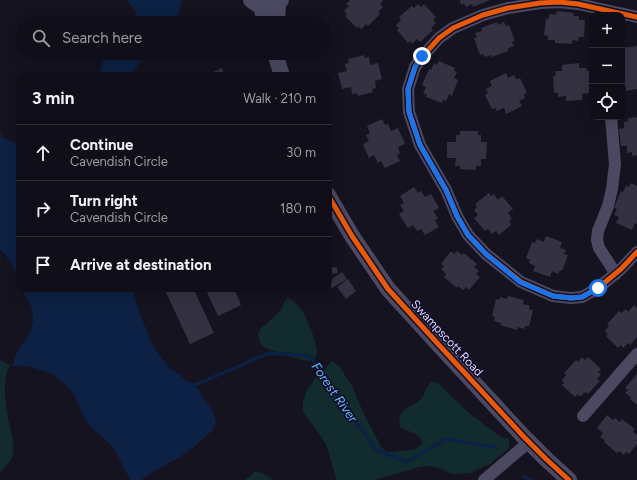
<!DOCTYPE html>
<html lang="en">
<head>
<meta charset="utf-8">
<style>
  body { margin:0; font-family:Figtree,sans-serif; background:#191721; color:#f1f3f6 }
  .controls { position:absolute; right:12px; top:12px; display:grid; overflow:hidden; border-radius:8px; box-shadow:0 4px 16px #0002 }
  .controls button { width:36px; height:36px; display:grid; place-items:center; padding:0; border:0; border-bottom:1px solid #302e37; background:#100e18; color:#f1f3f6; font:20px sans-serif }
  .stop { position:absolute; width:12px; height:12px; margin:-9px; border:3px solid #1a73e8; border-radius:50%; background:#fff }
  .stop.end { background:#1a73e8; border-color:#fff; box-shadow:0 1px 4px #0008 }
  .list { margin:0; padding:0; list-style:none }
  h2 { display:flex; justify-content:space-between; align-items:center; height:52px; margin:0; padding:0 16px; font-size:17px }
  h2 small { font-size:13px; font-weight:400; color:#9c9ca2 }
  .list li { display:grid; grid-template-columns:26px 1fr auto; gap:12px; align-items:center; box-sizing:border-box; height:56px; padding:0 16px; border-top:1px solid #302e37 }
  .list b { display:block; font-size:15px; white-space:nowrap }
  .list p { margin:0; font-size:13px; white-space:nowrap; color:#9c9ca2 }
  .list em { font-size:13px; font-style:normal; color:#9c9ca2 }
  .icon { flex:none; width:22px; height:22px; fill:none; stroke:currentColor; stroke-width:2; stroke-linecap:round; stroke-linejoin:round }
  .map { position:relative; flex:none; width:637px; height:480px; overflow:hidden }
  .search { position:absolute; background:#100e18; box-shadow:0 4px 16px #0002; left:16px; top:16px; width:316px; height:44px; display:flex; align-items:center; gap:10px; box-sizing:border-box; padding:0 14px; border-radius:22px; color:#9c9ca2; font-size:15px }
  .panel { position:absolute; background:#100e18; box-shadow:0 4px 16px #0002; left:16px; top:72px; width:316px; height:220px; border-radius:12px }
  .map>svg:first-child { display:block }
  .green { fill:#122b2c }
  .water { fill:#0c2143 }
  .lines { fill:none; stroke-linecap:round; stroke-linejoin:round }
  .stream { stroke:#0c2143; stroke-width:3.5 }
  .building { fill:#343142 }
  .minor { stroke:#4a4961; stroke-width:12 }
  .tertiary { stroke:#4a4961; stroke-width:16 }
  .cycleway-casing { stroke:#120e25; stroke-width:8 }
  .cycleway { stroke:#e8590c; stroke-width:5 }
  .route { stroke:#1a73e8; stroke-width:5 }
  .labels { text-anchor:middle; stroke-width:3.5; stroke-linejoin:round; paint-order:stroke }
  .street-label { font-size:12px; fill:#d8d3ff; stroke:#120e25 }
  .water-label { font-size:13px; font-style:italic; fill:#61b6ff; stroke:#120e25 }
</style>
</head>
<body>
<div class="map">
<svg width="637" height="480" viewBox="0 0 637 480">
  <rect width="100%" height="100%" fill="#161320"/>
  <!-- green -->
  <g class="green">
    <path d="M287,297C292,300 297,304 301,309C306,316 317,342 317,351C318,356 315,358 311,361L302,360L268,349L262,346L259,340L258,334L261,328L272,319L280,311Z"/>
    <path d="M0,360L10,365C1,381 6,409 10,427C12,436 16,448 12,458C10,462 5,467 2,470L0,472Z"/>
    <path d="M332,361L339,366L352,386L363,412L381,447L387,452L403,451L415,449L421,445L422,440L417,435L400,427C395,405 416,409 423,396C424,394 425,392 425,390C427,387 429,384 430,382H435L439,384L469,413L501,437L509,439V448L490,464L470,473L452,474L439,468L427,466L419,467L375,480H336L335,474L326,444L314,427L309,420L303,412V401L307,390L314,380Z"/>
    <path d="M256,471L262,473L274,480H245Z"/>
  </g>
  <!-- water -->
  <g class="water">
    <path d="M127,0H182L179,12L174,23H140L138,14Z"/>
    <path d="M111,53H148L129,76H100C101,66 102,58 111,53Z"/>
    <path d="M0,132C4,140 11,142 20,144V282C16,270 9,258 0,249Z"/>
    <path d="M22,288H132L139,311L151,342L157,352L168,366L187,381L198,388L205,401L211,407L214,415L216,424L212,431L205,437L194,447L178,458L156,470L141,480H131C124,470 120,458 113,448C109,443 103,437 98,433C94,429 90,427 87,422C81,413 79,401 72,392C61,375 33,364 13,366C14,347 35,336 33,317C33,306 25,298 22,288Z"/>
  </g>
  <g class="lines">
    <!-- stream -->
    <g class="stream">
      <path d="M134,23L140,10"/>
      <path d="M190,384L195,385L269,353L310,356L376,450L407,462L446,439L495,447"/>
      <path d="M524,476L530,480"/>
    </g>
  </g>
  <!-- building -->
  <g class="building">
    <path d="M350,0H382L383,1L380,4L383,7L378,12L380,14L368,26L366,24L361,29L358,26L357,28L345,16L347,14L344,11L349,6L346,4Z"/>
    <path d="M460,0H490L473,7L472,4L466,7L464,3L461,5Z"/>
    <path d="M418,4L421,7L424,4L436,17L433,20L436,23L431,28L433,30L420,42L417,39L412,44L410,41L408,43L397,30L399,28L396,25L401,20L399,17L412,6L414,8Z"/>
    <path d="M557,11L574,13L573,16H579V20H585L584,37H579L578,41L572,40V44L555,43V40H548V36L544,35L546,18L549,19V14L556,15Z"/>
    <path d="M497,22L498,25L504,22L506,26L509,25L515,41L512,42L514,46L507,49L508,51L492,57L491,55L485,57L483,54L480,55L474,38L477,37L475,33L482,31L481,28Z"/>
    <path d="M637,46V89L626,91V87H622V48Z"/>
    <path d="M364,55L365,58L369,57L370,65L378,63L382,79L375,81L376,88L372,89L373,92L358,96L357,93L352,94L351,87L342,89L338,73L347,71L345,64L349,63L348,59Z"/>
    <path d="M439,61L455,68L454,71L457,72L454,78L458,80L452,96L449,94L446,101L443,100L442,103L426,97L427,95L423,93L426,87L422,85L429,69L431,70L434,63L437,65Z"/>
    <path d="M579,63V68H586L587,71H591L592,89H589V93L582,94V100L566,101V96L558,97V93H554L553,76H556L555,71H562V65Z"/>
    <path d="M222,68L225,76H204Z"/>
    <path d="M506,73L508,78L514,75L516,79L520,78L527,93L524,94L525,98L519,101L522,106L506,114L504,108L497,111L495,108L492,109L485,95L488,93L486,89L492,86L490,81Z"/>
    <path d="M637,117V155L632,156V152L627,153V146H621L619,129L624,128V122L628,121V118Z"/>
    <path d="M382,119L385,125L388,124L391,131L398,128L405,144L398,147L400,153L397,155L400,161L385,168L381,161L378,163L374,155L369,158L363,144L369,141L366,135L370,133L367,126Z"/>
    <path d="M460,131H478V135H481V142H487L486,159H481V166H476V170L460,169V166H455L456,158H447V142H456V135H460Z"/>
    <path d="M631,183L637,186V224L635,223L632,230L616,223L619,217L614,215L617,209L614,208L621,191L623,192L626,186L629,187Z"/>
    <path d="M414,187L418,193L421,191L425,197L431,194L439,208L433,211L438,218L435,220L439,227L425,235L421,229L417,231L413,225L408,228L399,214L404,211L400,205L404,203L400,196Z"/>
    <path d="M489,193L491,196L494,194L498,200L502,196L513,209L508,213L512,219L509,221L511,225L499,235L496,231L492,234L488,229L485,231L474,218L478,215L474,210L477,207L475,204Z"/>
    <path d="M546,236L562,242L560,248L566,250L564,254L568,255L562,271L560,270L558,274L552,271L550,277L533,271L535,266L529,263L530,260L526,258L532,242L535,243L537,239L544,242Z"/>
    <path d="M451,251L454,254L457,251L462,255L464,253L477,264L474,267L479,271L476,274L480,277L469,290L466,287L463,290L458,286L457,288L444,277L446,274L441,269L444,266L441,264Z"/>
    <path d="M337,267L338,273L328,274V268Z"/>
    <path d="M342,272L347,279L332,288L328,282Z"/>
    <path d="M348,279L356,291L346,299L337,287Z"/>
    <path d="M164,288H193L214,333L190,344Z"/>
    <path d="M205,288H234L241,305L218,316Z"/>
    <path d="M508,296L524,300L523,304L530,306L529,309L533,310L529,326H525L524,329L518,327L517,330L500,325L501,323L494,321L495,317L492,316L496,299L499,300L500,297L507,299Z"/>
    <path d="M634,305L637,308V337L630,345L628,343L623,348L621,345L618,348L606,336L608,334L605,331L609,326L607,324L619,311L621,313L626,309L628,312Z"/>
    <path d="M582,357L585,360L588,357L601,369L598,372L601,374L597,379L600,381L588,394L585,392L580,397L578,394L575,397L562,385L564,383L562,380L566,375L564,373L576,360L578,362Z"/>
    <path d="M637,374V405L630,399L631,397L625,393L628,390L625,388Z"/>
    <path d="M607,415L613,420L615,418L620,422L622,419L635,429L633,432L637,435V444L629,454L626,452L624,455L619,451L617,453L604,442L605,440L600,437L603,433L597,428Z"/>
  </g>
  <g class="lines">
    <!-- minor -->
    <g class="minor">
      <path d="M637,17L578,4L559,2L540,3L508,8L483,15L453,28L439,38L422,57L415,67L408,89L409,112L420,145L446,190L457,216L468,235L486,254L521,282L553,296L571,298L582,297L598,288L621,269L637,252"/>
      <path d="M611,117L615,164L612,189L608,206L598,231L597,240L599,248L616,274"/>
      <path d="M583,416L637,354"/>
      <path d="M484,480L529,442"/>
    </g>
    <!-- tertiary -->
    <g class="tertiary">
      <path d="M251,0C260,8 272,9 281,0"/>
      <path d="M261,6L265,23"/>
      <path d="M277,23L278,3"/>
      <path d="M275,53L282,76"/>
      <path d="M328,195L352,236L388,289L439,345L524,437L546,459L569,480"/>
    </g>
    <!-- cycleway casing -->
    <g class="cycleway-casing">
      <g id="cycleway">
        <path d="M637,17L578,4L559,2L540,3L508,8L483,15L453,28L439,38L422,57L415,67L408,89L409,112L420,145L446,190L457,216L468,235L486,254L521,282L553,296L571,298L582,297L598,288L621,269L637,252"/>
        <path d="M328,195L352,236L388,289L439,345L524,437L546,459L569,480"/>
      </g>
    </g>
    <!-- cycleway -->
    <use href="#cycleway" class="cycleway"/>
  </g>
  <g class="lines">
    <!-- route -->
    <path class="route" d="M422,56L415,67L408,89L409,112L420,145L446,190L457,216L468,235L486,254L520,282L553,296L571,298L582,297L598,288"/>
  </g>
  <g class="labels">
    <!-- street labels -->
    <g class="street-label">
      <text transform="translate(447 338) rotate(47)" y="4">Swampscott Road</text>
    </g>
    <!-- water labels -->
    <g class="water-label">
      <text transform="translate(335 392) rotate(55)" y="5">Forest River</text>
    </g>
  </g>
</svg>
<div class="controls">
<button>+</button>
<button>−</button>
<button><svg class="icon" aria-label="locate" viewBox="0 0 24 24"><circle cx="12" cy="12" r="6"/><path d="M12 2v4M12 18v4M2 12h4M18 12h4"/></svg></button>
</div>
<div class="stop" style="left:598px;top:288px"></div>
<div class="stop end" style="left:422px;top:56px"></div>
<div class="search"><svg class="icon" aria-label="search" viewBox="0 0 24 24"><circle cx="10" cy="10" r="6"/><path d="M15 15l6 6"/></svg>Search here</div>
<section class="panel">
<h2>3 min<small>Walk · 210 m</small></h2>
<ul class="list">
<li><svg class="icon" aria-label="ahead" viewBox="0 0 24 24"><path d="M12 20V5M6 11l6-6 6 6"/></svg><div><b>Continue</b><p>Cavendish Circle</p></div><em>30 m</em></li>
<li><svg class="icon" aria-label="right" viewBox="0 0 24 24"><path d="M7 20v-9h11M14 6l5 5-5 5"/></svg><div><b>Turn right</b><p>Cavendish Circle</p></div><em>180 m</em></li>
<li><svg class="icon" aria-label="arrive" viewBox="0 0 24 24"><path d="M6 21V4h12l-3 4 3 4H6"/></svg><div><b>Arrive at destination</b></div></li>
</ul>
</section>
</div>
</body>
</html>
